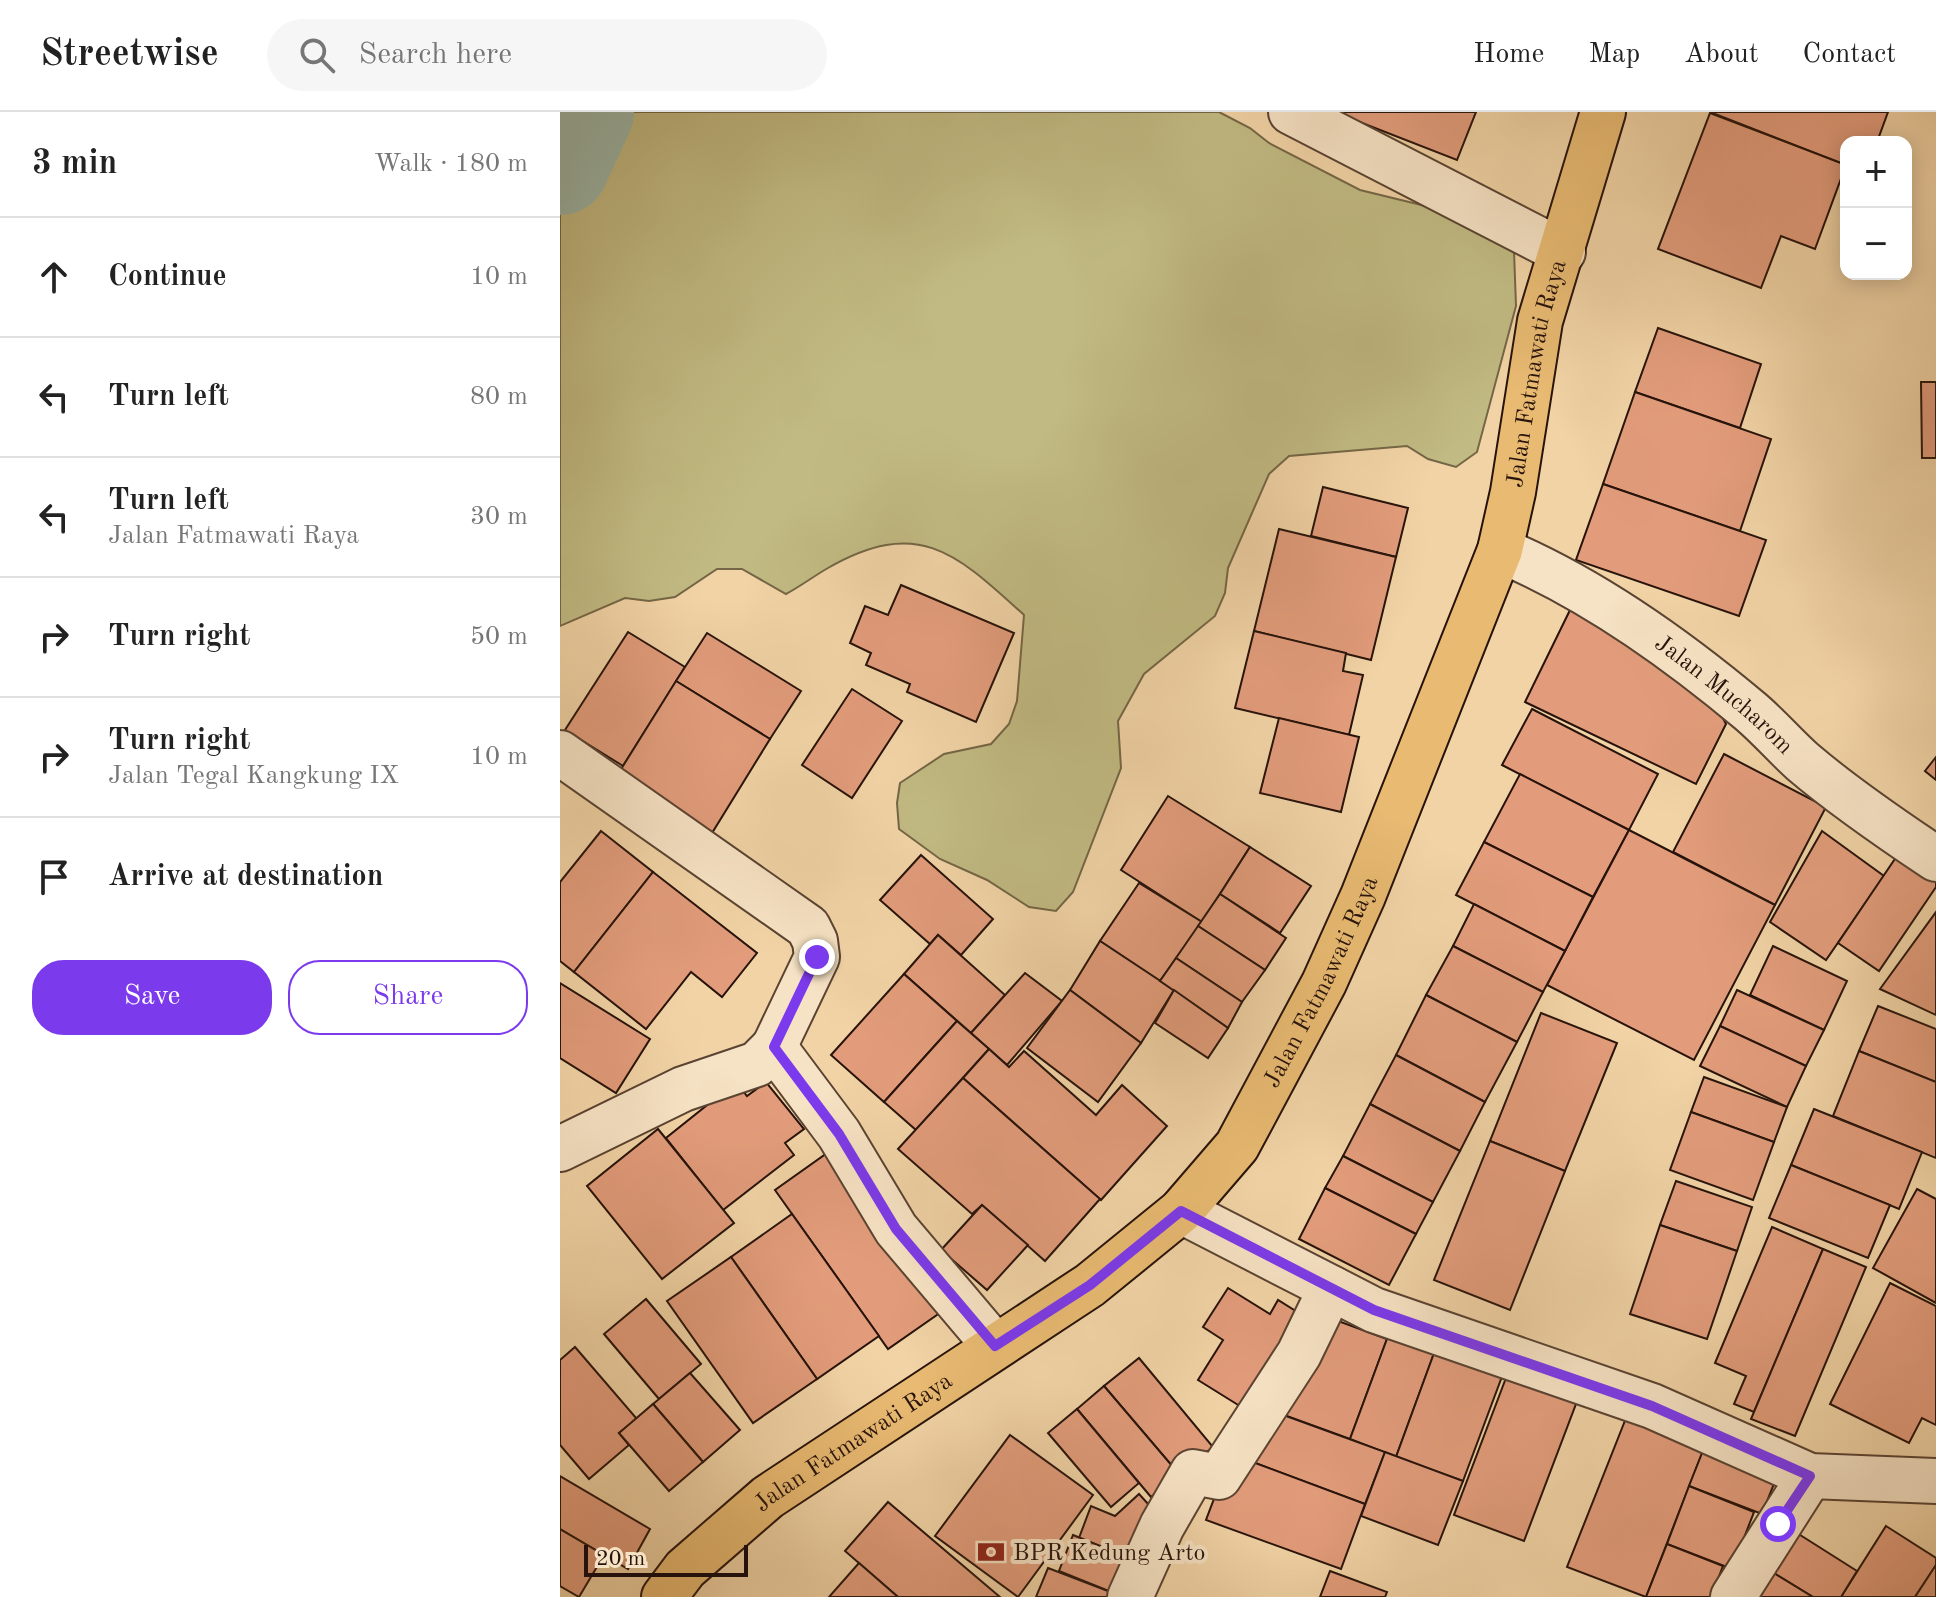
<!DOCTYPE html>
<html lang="en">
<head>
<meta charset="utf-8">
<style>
  body { margin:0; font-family:"Old Standard TT",serif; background:#f6f6f6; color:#222 }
  .controls { position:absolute; right:24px; top:24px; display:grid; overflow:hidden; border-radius:16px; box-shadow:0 4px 20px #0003 }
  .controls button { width:72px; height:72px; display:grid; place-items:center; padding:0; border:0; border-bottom:2px solid #e0e0e0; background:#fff; color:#222; font:40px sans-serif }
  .scale { position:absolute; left:24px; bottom:20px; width:164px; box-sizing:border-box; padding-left:8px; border:4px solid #27130b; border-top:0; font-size:22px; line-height:28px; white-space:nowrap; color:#27130b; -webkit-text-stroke:6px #f6e2c4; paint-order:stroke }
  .stop { position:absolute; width:24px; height:24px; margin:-18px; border:6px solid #7c3aed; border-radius:50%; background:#fff }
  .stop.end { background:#7c3aed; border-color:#fff; box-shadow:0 2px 8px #0008 }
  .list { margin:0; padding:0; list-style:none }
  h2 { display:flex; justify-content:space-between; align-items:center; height:104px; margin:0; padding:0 32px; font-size:34px }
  h2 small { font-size:26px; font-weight:400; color:#767676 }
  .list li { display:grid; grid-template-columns:52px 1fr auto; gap:24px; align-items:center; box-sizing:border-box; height:120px; padding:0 32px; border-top:2px solid #e0e0e0 }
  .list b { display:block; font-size:30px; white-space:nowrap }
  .list p { margin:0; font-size:26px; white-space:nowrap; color:#767676 }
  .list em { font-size:26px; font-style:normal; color:#767676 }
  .actions { display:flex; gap:16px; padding:24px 32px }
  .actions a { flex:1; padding:18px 0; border:2px solid #7c3aed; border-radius:32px; text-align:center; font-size:28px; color:#7c3aed }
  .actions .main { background:#7c3aed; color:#fff }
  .icon { flex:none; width:44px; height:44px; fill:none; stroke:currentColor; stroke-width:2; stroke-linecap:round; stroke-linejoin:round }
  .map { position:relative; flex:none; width:1376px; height:1485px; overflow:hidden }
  header { display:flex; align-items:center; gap:48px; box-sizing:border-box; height:112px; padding:0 40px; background:#fff; border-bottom:2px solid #e0e0e0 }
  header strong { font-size:38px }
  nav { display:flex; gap:44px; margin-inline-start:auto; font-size:28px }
  .search { width:560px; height:72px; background:#f6f6f6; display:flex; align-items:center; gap:20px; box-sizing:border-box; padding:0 28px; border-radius:44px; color:#767676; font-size:30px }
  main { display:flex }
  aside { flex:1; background:#fff }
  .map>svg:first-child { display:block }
  .green { fill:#c1ba82; stroke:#746646; stroke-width:2 }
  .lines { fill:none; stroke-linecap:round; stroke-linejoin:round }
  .river { stroke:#9bb7a9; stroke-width:98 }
  .building { fill:#e29c7b; stroke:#27130b; stroke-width:2 }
  .minor-casing { stroke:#5a4332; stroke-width:48 }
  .major-casing { stroke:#27130b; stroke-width:48 }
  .minor { stroke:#f6e2c4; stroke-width:44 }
  .major { stroke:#e8ba72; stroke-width:44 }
  .route { stroke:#7c3aed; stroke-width:10 }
  .labels { text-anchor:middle; stroke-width:8; stroke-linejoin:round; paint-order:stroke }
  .street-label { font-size:24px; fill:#27130b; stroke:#f6e2c4 }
  .poi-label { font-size:24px; fill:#27130b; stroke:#f6e2c4; text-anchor:start }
</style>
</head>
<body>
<header>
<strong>Streetwise</strong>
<div class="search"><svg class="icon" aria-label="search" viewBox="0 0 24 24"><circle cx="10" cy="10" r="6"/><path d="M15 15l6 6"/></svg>Search here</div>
<nav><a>Home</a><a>Map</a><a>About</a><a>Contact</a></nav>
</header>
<main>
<aside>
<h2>3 min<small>Walk · 180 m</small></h2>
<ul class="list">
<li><svg class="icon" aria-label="ahead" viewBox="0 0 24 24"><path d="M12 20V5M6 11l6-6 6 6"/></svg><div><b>Continue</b></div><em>10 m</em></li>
<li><svg class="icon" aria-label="left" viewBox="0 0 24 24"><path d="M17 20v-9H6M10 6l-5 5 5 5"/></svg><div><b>Turn left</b></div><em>80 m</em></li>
<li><svg class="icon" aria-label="left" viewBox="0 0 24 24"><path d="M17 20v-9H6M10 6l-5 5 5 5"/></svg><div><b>Turn left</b><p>Jalan Fatmawati Raya</p></div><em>30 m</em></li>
<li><svg class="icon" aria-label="right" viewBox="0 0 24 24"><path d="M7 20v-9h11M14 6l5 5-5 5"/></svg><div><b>Turn right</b></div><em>50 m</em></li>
<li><svg class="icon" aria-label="right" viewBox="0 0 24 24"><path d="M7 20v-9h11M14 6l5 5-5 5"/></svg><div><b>Turn right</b><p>Jalan Tegal Kangkung IX</p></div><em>10 m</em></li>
<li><svg class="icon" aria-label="arrive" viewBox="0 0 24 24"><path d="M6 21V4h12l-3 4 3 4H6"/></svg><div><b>Arrive at destination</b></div></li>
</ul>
<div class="actions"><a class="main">Save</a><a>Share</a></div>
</aside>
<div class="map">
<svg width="1376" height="1485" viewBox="0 0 1376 1485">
  <rect width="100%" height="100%" fill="#f1d3a5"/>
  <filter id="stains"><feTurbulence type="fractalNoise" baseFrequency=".0025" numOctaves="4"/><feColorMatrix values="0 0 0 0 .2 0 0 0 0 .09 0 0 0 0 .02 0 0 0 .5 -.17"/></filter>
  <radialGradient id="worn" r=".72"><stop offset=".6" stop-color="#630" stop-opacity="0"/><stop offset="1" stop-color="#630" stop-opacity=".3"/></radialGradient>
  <!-- green -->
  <path class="green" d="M0,0H659L690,16L709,31L800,78L890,100L954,139L956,194L917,340L896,355L868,347L847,334L729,344L709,362L668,456L665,481L655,504L584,562L558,609L561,656L513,780L496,799L469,795L427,768L380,747L339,717L337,691L340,671L384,642L431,632L449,612L457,589L464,503C397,442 359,404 268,456C254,464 241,474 226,482L182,457H157L115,485L89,489L65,486L0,514Z"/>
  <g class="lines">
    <!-- river -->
    <path class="river" d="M0,54L25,0"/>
  </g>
  <!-- building -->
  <g class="building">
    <path d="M774,0H916L897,48Z"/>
    <path d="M1150,0H1328L1317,30H1286V53Z"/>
    <path d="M1150,1L1286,53L1255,137L1221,124L1201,176L1098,137Z"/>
    <path d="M1098,216L1201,252L1180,316L1075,280Z"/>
    <path d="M1361,270H1376V346H1362Z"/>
    <path d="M1075,280L1211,327L1180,419L1043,372Z"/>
    <path d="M1043,372L1206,428L1179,504L1016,448Z"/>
    <path d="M763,375L848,396L836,445L751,424Z"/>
    <path d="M719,417L836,445L811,548L694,519Z"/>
    <path d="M341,473L454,521L416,610L347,580L350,572L306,553L311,541L290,531L305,494L328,503Z"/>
    <path d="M1011,496L1149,579L1166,612L1136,672L965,590Z"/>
    <path d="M694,519L786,541L783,559L803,563L789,623L675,596Z"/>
    <path d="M68,520L125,555L63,654L5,618Z"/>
    <path d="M147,521L241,579L210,627L116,569Z"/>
    <path d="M116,569L210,627L152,721L58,662Z"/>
    <path d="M292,577L342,609L292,686L242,653Z"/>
    <path d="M972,597L1098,662L1069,718L942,653Z"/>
    <path d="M719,606L799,625L781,700L700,681Z"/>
    <path d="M1164,642L1266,695L1215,793L1113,740Z"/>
    <path d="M1376,645V668L1365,659Z"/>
    <path d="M960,662L1069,718L1033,785L924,730Z"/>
    <path d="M608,684L690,735L642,810L561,758Z"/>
    <path d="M1069,718L1215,793L1134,948L987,873Z"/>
    <path d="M41,719L93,760L14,860L0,849V770Z"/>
    <path d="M1262,719L1324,764L1266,848L1210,810Z"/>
    <path d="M924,730L1033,785L1005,839L896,783Z"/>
    <path d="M690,735L751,774L720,821L660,782Z"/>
    <path d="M1341,738L1376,762V775L1319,859L1278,831Z"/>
    <path d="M361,743L433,807L401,843L378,823L370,832L320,788Z"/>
    <path d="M93,760L197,841L162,885L131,860L86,917L14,860Z"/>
    <path d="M579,771L642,810L600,869L540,829Z"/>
    <path d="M660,782L726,826L705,858L638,814Z"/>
    <path d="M914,792L1005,839L983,880L893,834Z"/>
    <path d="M1376,800V903L1320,877Z"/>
    <path d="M638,814L705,858L682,890L616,846Z"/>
    <path d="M378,823L445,883L411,921L344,862Z"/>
    <path d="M540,829L614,878L581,931L510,878Z"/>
    <path d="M893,834L983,880L957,930L866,883Z"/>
    <path d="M1213,834L1287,869L1264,918L1190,883Z"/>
    <path d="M616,846L682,890L668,916L600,869Z"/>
    <path d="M465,861L502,889L447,953L411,921Z"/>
    <path d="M344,862L397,909L324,990L271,943Z"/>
    <path d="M0,871L90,927L56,981L0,946Z"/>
    <path d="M510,878L581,931L538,990L467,936Z"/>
    <path d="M614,878L668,916L648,946L595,911Z"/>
    <path d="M1177,878L1264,918L1246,954L1160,914Z"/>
    <path d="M866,883L957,930L925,990L836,943Z"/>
    <path d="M1318,894L1376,917V970L1299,939Z"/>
    <path d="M981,901L1057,931L1005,1059L930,1029Z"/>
    <path d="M397,909L429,937L356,1018L324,990Z"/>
    <path d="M1160,914L1246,954L1227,995L1140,954Z"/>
    <path d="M429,937L449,955L464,939L536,1003L562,973L607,1014L541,1088L403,966Z"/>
    <path d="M1299,939L1376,970V1046L1273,1004Z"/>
    <path d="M836,943L925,990L900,1039L810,992Z"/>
    <path d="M1144,965L1227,995L1214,1030L1131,1000Z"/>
    <path d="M403,966L540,1087L485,1149L422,1093L412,1102L338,1037Z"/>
    <path d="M176,970L187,984L206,970L244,1017L225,1031L234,1043L163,1098L106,1026Z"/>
    <path d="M810,992L900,1039L873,1090L783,1044Z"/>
    <path d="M1254,997L1362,1040L1339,1097L1231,1053Z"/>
    <path d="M1131,1000L1214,1030L1193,1088L1110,1058Z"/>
    <path d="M98,1017L174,1111L102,1167L27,1074Z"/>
    <path d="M930,1029L1005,1059L950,1198L874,1168Z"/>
    <path d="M270,1039L384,1198L328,1237L215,1078Z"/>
    <path d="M783,1044L873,1090L856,1122L765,1076Z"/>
    <path d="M1231,1053L1330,1093L1308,1146L1209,1106Z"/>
    <path d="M1116,1069L1192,1095L1177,1139L1100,1113Z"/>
    <path d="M765,1076L856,1122L829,1173L739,1127Z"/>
    <path d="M1357,1077L1376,1087V1191L1313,1156Z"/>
    <path d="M422,1093L468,1133L427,1178L381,1138Z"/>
    <path d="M232,1102L319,1224L257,1267L171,1145Z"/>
    <path d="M1100,1113L1177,1139L1147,1227L1070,1202Z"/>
    <path d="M1212,1115L1263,1137L1194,1300L1174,1292L1186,1264L1155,1251Z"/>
    <path d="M1263,1137L1306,1155L1235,1324L1191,1307Z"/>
    <path d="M171,1145L257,1267L193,1311L107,1189Z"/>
    <path d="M1330,1171L1376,1194V1313L1362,1306L1349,1331L1270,1292Z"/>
    <path d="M668,1176L710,1202L718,1188L750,1208L691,1301L638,1268L663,1228L643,1215Z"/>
    <path d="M86,1187L141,1252L99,1287L44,1222Z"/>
    <path d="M762,1203L827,1227L790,1327L724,1303Z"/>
    <path d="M831,1216L877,1233L836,1345L790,1327Z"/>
    <path d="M877,1233L944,1259L903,1369L836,1345Z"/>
    <path d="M15,1235L77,1307L59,1321L69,1333L29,1367L0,1333V1248Z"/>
    <path d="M579,1246L653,1335L619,1362L544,1274Z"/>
    <path d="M949,1258L1019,1284L964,1429L894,1403Z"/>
    <path d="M130,1261L180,1318L143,1350L93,1292Z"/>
    <path d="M544,1274L619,1362L591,1385L517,1297Z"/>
    <path d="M93,1292L143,1350L109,1379L59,1321Z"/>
    <path d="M701,1295L825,1340L805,1392L682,1346Z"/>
    <path d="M1070,1296L1148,1326L1086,1485L1007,1455Z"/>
    <path d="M517,1297L579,1371L551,1395L488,1321Z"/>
    <path d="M450,1323L533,1383L458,1485L375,1424Z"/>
    <path d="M1148,1326L1221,1354L1202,1402L1129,1374Z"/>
    <path d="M825,1340L903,1369L878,1433L801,1404Z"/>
    <path d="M671,1342L805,1392L781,1457L646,1408Z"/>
    <path d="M0,1364L90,1417L68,1457L0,1417Z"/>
    <path d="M1129,1374L1194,1400L1172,1457L1107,1432Z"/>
    <path d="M579,1382L601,1406L575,1448L519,1426L531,1394L555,1404Z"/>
    <path d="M328,1390L440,1485H338L285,1439Z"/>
    <path d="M1326,1414L1376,1446V1453L1355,1485H1281Z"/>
    <path d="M0,1417L44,1443L19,1485L0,1474Z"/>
    <path d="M1237,1421L1297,1459L1281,1485H1253L1212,1460Z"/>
    <path d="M513,1423L575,1448L561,1484L499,1459Z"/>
    <path d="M1107,1432L1163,1454L1151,1485H1086Z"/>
    <path d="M299,1451L338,1485H269Z"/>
    <path d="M1376,1453V1485H1355Z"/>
    <path d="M488,1456L561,1484V1485H476Z"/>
    <path d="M770,1459L827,1480L825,1485H760Z"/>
    <path d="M1212,1460L1253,1485H1197Z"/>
  </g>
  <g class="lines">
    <!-- minor casing -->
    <g class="minor-casing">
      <g id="minor">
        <path d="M731,0L1003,140"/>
        <path id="s1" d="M940,438C1031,476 1115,536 1190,599C1209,615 1225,634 1243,650C1284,685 1331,717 1376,747"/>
        <path d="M0,641L248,815L255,829L257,845L214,935"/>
        <path d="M0,1037L123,977L197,952L214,935L279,1022L336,1117L435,1234"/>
        <path d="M621,1099L814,1198L1092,1294L1250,1364L1376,1369"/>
        <path d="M570,1485L602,1414L633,1360L659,1365L739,1242L771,1176"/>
        <path d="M1173,1485L1250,1364"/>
      </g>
    </g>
    <!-- major casing -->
    <g class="major-casing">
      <g id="major">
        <path id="s2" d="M104,1485L125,1457L208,1385L530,1173L621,1099L677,1034L764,871L803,784L940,438L953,380L980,209L1043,0"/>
      </g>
    </g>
    <!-- minor -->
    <use href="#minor" class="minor"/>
    <!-- major -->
    <use href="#major" class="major"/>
  </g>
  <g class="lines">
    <!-- route -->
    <path class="route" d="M257,845L214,935L279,1022L336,1117L435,1234L530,1173L621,1099L814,1198L1092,1294L1250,1364L1218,1412"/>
  </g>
  <!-- icons -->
  <defs>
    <g id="bank-bare" transform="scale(2.16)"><path d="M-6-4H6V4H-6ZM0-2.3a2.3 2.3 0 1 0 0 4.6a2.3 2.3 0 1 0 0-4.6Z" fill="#8f2418" stroke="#f6e2c4" stroke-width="2.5" paint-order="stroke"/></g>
  </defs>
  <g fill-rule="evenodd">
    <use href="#bank-bare" x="431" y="1440"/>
  </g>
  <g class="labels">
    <!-- street labels -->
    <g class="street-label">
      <text dy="8" stroke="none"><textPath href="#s2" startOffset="1566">Jalan Fatmawati Raya</textPath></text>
      <text dy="8" stroke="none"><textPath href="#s1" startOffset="268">Jalan Mucharom</textPath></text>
      <text dy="8" stroke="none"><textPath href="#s2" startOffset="918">Jalan Fatmawati Raya</textPath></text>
      <text dy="8" stroke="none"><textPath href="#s2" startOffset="246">Jalan Fatmawati Raya</textPath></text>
    </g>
    <!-- poi labels -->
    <g class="poi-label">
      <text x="453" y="1448">BPR Kedung Arto</text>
    </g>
  </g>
  <rect width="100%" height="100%" filter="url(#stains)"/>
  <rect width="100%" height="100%" fill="url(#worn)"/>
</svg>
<div class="controls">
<button>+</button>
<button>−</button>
</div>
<div class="scale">20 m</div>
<div class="stop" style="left:1218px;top:1412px"></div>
<div class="stop end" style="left:257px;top:845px"></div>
</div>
</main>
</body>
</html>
